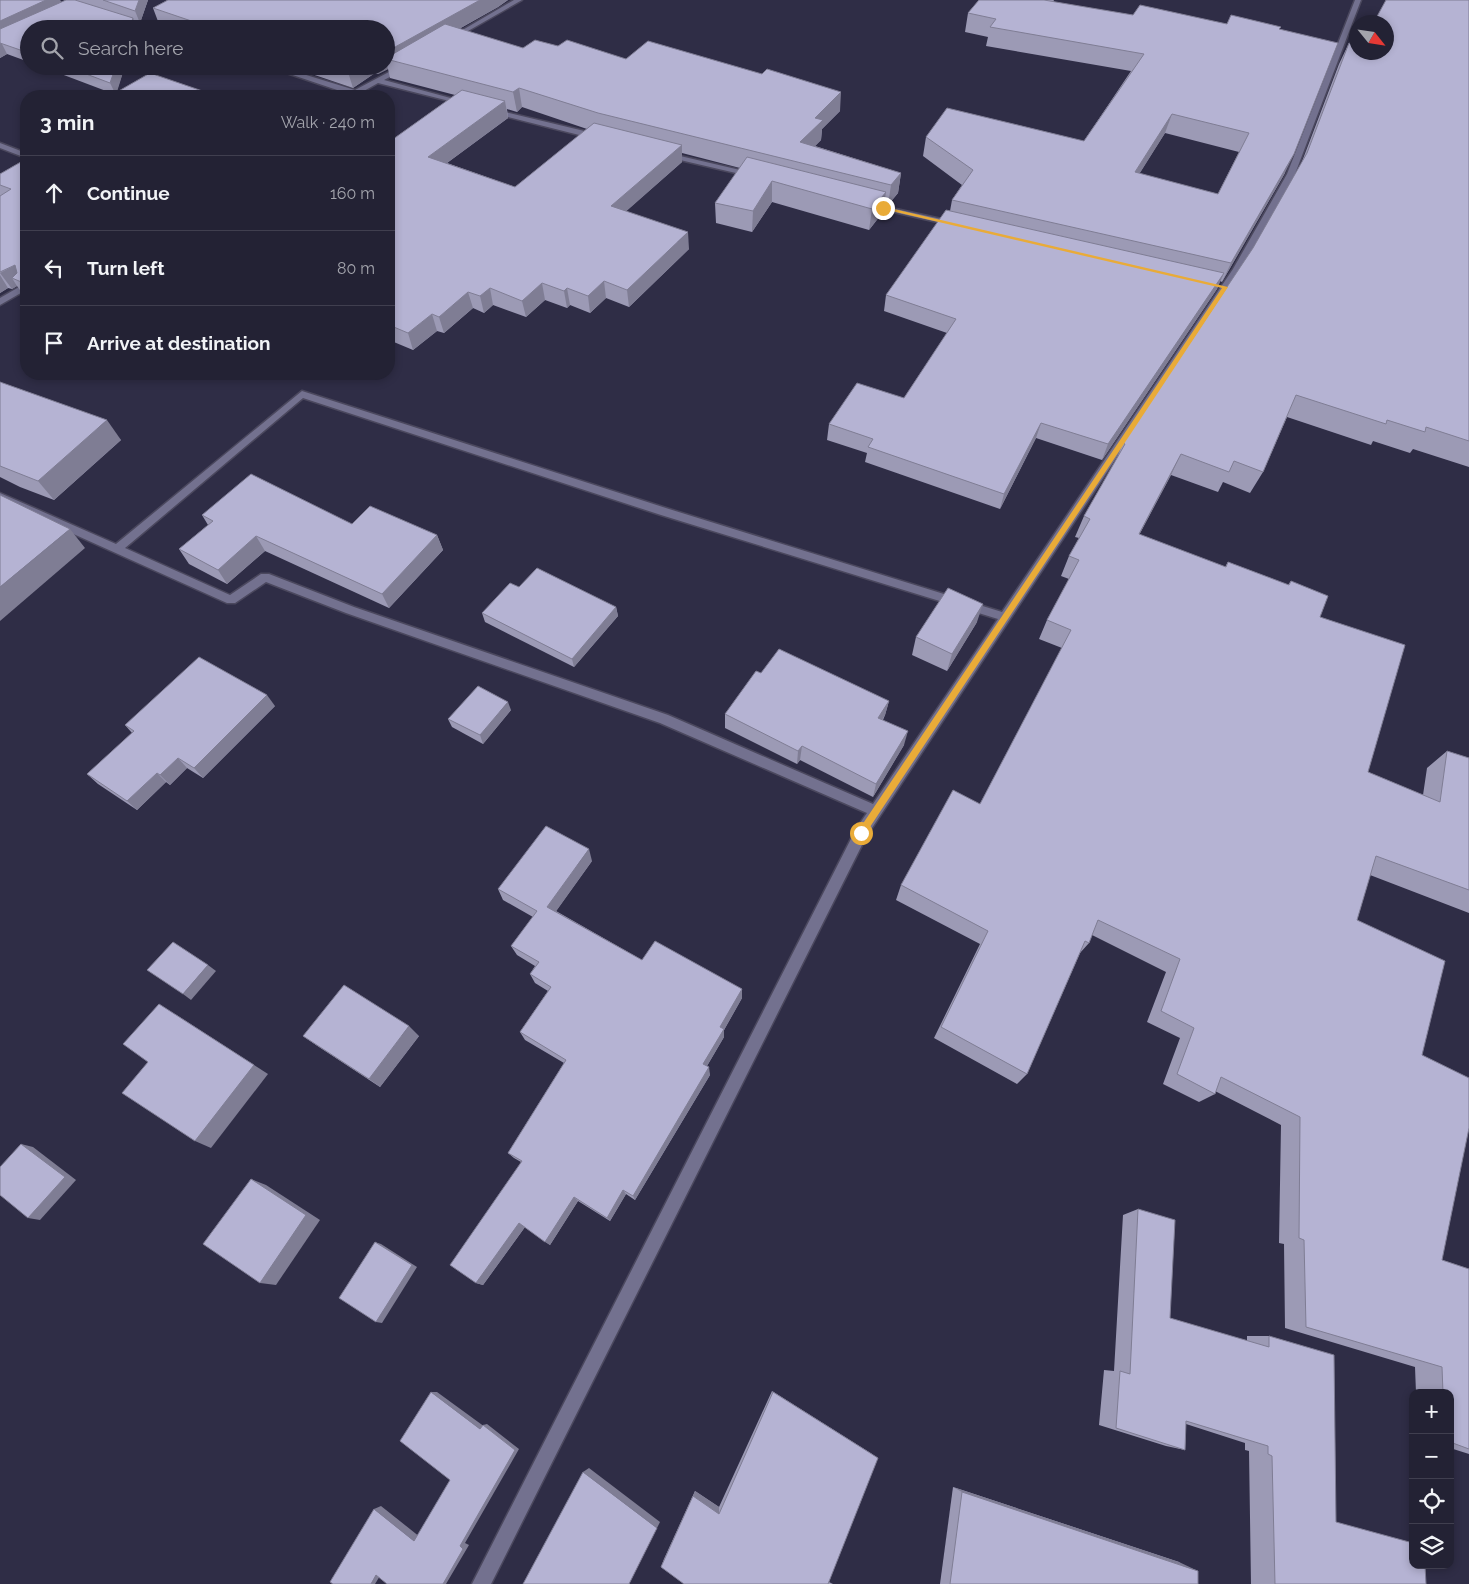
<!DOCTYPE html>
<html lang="en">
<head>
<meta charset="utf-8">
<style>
  body { margin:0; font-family:Raleway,sans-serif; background:#2b2a3c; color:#f1f3f6 }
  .controls { position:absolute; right:15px; bottom:15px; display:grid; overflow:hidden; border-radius:10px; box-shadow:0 2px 8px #0003 }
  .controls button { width:45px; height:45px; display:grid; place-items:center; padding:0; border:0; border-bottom:1px solid #403f4f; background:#232234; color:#f1f3f6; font:25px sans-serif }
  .compass { position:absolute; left:1349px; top:15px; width:45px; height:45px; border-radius:50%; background:#232234; box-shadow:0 2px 8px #0003; rotate:120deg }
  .stop { position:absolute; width:15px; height:15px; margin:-11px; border:4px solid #e9ab38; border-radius:50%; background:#fff }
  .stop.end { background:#e9ab38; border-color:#fff; box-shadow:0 1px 5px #0008 }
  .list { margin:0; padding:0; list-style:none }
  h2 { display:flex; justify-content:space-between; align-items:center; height:65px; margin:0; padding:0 20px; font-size:21px }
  h2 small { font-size:16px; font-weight:400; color:#a3a4ac }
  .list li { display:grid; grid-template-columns:32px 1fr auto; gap:15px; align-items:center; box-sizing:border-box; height:75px; padding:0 20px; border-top:1px solid #403f4f }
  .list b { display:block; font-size:19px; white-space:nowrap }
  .list em { font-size:16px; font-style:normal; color:#a3a4ac }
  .icon { flex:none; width:28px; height:28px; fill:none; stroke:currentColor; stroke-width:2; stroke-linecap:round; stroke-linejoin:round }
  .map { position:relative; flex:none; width:1469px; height:1584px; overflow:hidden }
  .search { position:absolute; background:#232234; box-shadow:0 2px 8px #0003; left:20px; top:20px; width:375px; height:55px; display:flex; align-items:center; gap:12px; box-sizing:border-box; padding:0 18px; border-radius:28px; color:#a3a4ac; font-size:19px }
  .panel { position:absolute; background:#232234; box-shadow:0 2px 8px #0003; left:20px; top:90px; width:375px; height:290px; border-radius:20px }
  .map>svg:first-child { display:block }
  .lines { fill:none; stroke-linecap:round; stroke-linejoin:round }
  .minor-casing { stroke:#4b485e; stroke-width:3 }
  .minor { fill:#73718f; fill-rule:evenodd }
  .wall { fill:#9c9ab5; fill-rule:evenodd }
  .shaded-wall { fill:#7f7d94 }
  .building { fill:#b5b3d3; stroke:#7f7d94; fill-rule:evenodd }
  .route { fill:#e9ab38 }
</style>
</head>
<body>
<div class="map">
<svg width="1469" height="1584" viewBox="0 0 1469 1584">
  <rect width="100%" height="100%" fill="#2f2d46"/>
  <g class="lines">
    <!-- minor casing -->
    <g class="minor-casing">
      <g id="minor">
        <path d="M514,0H522L454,39L449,38Z"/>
        <path d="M1355,0H1361L1295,174L1241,269L866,837L491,1584H472L856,829L867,813L660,723L346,613L266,582L235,603H227L0,501V493L116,544L302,391L669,509L1002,612L1233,269L1287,174ZM303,398L661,515L998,619L873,804L668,715L354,607L269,574H261L230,595L125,548Z"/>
        <path d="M120,18L151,28L152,29H141L118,21L117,20Z"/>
        <path d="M404,64L408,66L407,68L384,80L469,103L465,105L378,83L355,96H346L349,94L266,66H277L355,90Z"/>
        <path d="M488,108L601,135L602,137L595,139L488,112Z"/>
        <path d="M0,143L26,153V158L0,148Z"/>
        <path d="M663,152L753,173L757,175L753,177L663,156Z"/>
        <path d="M864,202L955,222L959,224L955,226L867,206L863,204Z"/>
        <path d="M26,283V290L0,305V298Z"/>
      </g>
    </g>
    <!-- minor -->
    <use href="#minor" class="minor"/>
  </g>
  <!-- wall -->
  <g class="wall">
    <path d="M0,0H60L61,2L66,0H148L140,23L134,21L137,29H29V62L7,54L0,58Z"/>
    <path d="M168,0H508L498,7L459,29L523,48L558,46L626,59L840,111L822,129L821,140L815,146L901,173L898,193L888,205L884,204L883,212L869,230L772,202L752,232L716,223L715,203L740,168L682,153V162L626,211L689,249L629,307L606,298L590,313L570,305L567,308L545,300L526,317L493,305L484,313L473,308L444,333L437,331L413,350L389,340V142L455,95L390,78L388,69L378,74L375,73L353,88L288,66H386V29H175L159,24L153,8ZM522,107L587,129L515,187L447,163L508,118L507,109L517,112Z"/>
    <path d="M979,0H1054L1053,2L1133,15L1227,24L1279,29L1285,173L1222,282L1220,281L1217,289L1102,460L1036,438L1000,509L865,462L867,453L827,440L829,424L904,398L947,333L884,311L886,295L950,211L952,200L962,185L923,156L926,137L1084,141L1131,71L986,46L988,37L965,32L968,13ZM1165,133L1239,152L1218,194L1139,174Z"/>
    <path d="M1469,0V467L1413,449L1410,453L1373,441L1371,445L1287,417L1263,472L1250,493L1223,482L1218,492L1171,475L1139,535L1225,567L1228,562L1288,585L1291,581L1320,617L1368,772L1423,795L1427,768L1447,751L1469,758V913L1370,875L1357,920L1422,1055L1442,1260L1469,1269V1454L1450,1448V1393H1416L1415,1367L1285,1328L1284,1244L1279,1243L1281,1125L1215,1091V1094L1199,1102L1163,1084L1180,1038L1147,1022L1166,972L1092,935L1089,943L1080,953L1027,1074L1017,1084L934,1038L980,944L896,900L901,885L980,804L1062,648L1039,639L1047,620L1069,579L1061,576L1069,556L1079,538L1075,537L1084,516L1117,458L1123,443L1253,248L1301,164L1339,64L1349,43L1356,52Z"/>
    <path d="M40,66H125L116,93L114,94Z"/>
    <path d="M26,159V296L23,294L17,286L12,289L8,288L0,293V174Z"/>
    <path d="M0,382L121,440L54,500L20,487L0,477Z"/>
    <path d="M202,515L352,524L437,535L443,550L389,608L265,551L227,584L189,564L179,549L208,525Z"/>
    <path d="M616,607L618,616L574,667L485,622L482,613Z"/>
    <path d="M977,622L947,671L912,655L916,637Z"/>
    <path d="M761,673L889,701L885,715L883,720L904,745L873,797L800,760L797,764L725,728V714Z"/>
    <path d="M275,706L203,778L187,768L170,785L166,782L137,810L98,784L87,774L132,733L125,725Z"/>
    <path d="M511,710L483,744L452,727L448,719Z"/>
    <path d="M592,861L556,911L642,960L742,989V998L724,1030V1037L707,1066L710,1075L635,1200L626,1194L610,1221L578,1201L550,1245L525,1227L483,1285L476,1283L521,1162L514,1158L508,1153L564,1063L525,1040L520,1032L548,991L535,983L530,974L535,966L517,955L511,946L533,917L503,900L498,889Z"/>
    <path d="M303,1036H419L380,1087L316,1045Z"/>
    <path d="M1138,1209L1170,1318L1247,1341V1336H1269L1336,1522L1426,1584H1251L1249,1451L1245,1450V1443L1186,1424L1185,1450L1166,1446L1099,1425L1104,1370L1114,1371L1123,1215Z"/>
    <path d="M772,1391L872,1454L829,1582L833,1584H684L661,1567L664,1559L695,1491L719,1507Z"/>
    <path d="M953,1487L1179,1562L1198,1584H940Z"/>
  </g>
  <!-- shaded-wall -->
  <g class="shaded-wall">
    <path d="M46,0H60L63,6L0,36V21Z"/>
    <path d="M139,0H148L140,23L135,11Z"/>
    <path d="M480,0H508L498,7L400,62L386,59V52Z"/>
    <path d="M133,18L137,29H129Z"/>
    <path d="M1,42L7,54L0,58V43Z"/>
    <path d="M386,63L388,69L378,74L376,66H386Z"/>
    <path d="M116,66H125L116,95L110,83Z"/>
    <path d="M357,66H373L375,73L353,88L348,72Z"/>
    <path d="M519,88L522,107L517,112L513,92Z"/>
    <path d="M841,92L840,111L822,129L821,140L799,162L800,142L815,118Z"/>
    <path d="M505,101L508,118L432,174L428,157Z"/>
    <path d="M1172,114L1165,133L1128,192L1135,172Z"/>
    <path d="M682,145V162L613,223L611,206Z"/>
    <path d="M1294,154L1285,173L1222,282L1231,263Z"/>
    <path d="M901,173L898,193L888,205L891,185Z"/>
    <path d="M772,181V202L752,232L753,211Z"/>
    <path d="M886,192L883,212L869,230L872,209Z"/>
    <path d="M688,232L689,249L629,307L627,290Z"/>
    <path d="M15,265L26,281L12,278L17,286L12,289L0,273Z"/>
    <path d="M1224,273L1217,289L1102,460L1108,444Z"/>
    <path d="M0,275L8,288L0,293Z"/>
    <path d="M604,281L606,298L590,313L588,296Z"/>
    <path d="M542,283L545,300L526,317L522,301Z"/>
    <path d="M490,288L493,305L484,313L480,296Z"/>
    <path d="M567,288L570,305L567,308L564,291Z"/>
    <path d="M468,292L473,308L444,333L439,317Z"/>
    <path d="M432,314L437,331L413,350L408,333Z"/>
    <path d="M107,420L121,440L54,500L38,481Z"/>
    <path d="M1041,423L1036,438L1000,509L1004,494Z"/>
    <path d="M1181,454L1171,475L1129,554L1139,534Z"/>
    <path d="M70,529L85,548L0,621V587Z"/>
    <path d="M437,535L443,550L389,608L382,594Z"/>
    <path d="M256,536L265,551L227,584L218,570Z"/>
    <path d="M983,604L977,622L947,671L952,654Z"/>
    <path d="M616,607L618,616L574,667L572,659Z"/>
    <path d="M267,695L275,706L203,778L194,768Z"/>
    <path d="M889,701L885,715L875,732L878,718Z"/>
    <path d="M508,702L511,710L483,744L480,735Z"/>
    <path d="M908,731L904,745L873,797L876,784Z"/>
    <path d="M802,746L800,760L797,764L798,751Z"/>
    <path d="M178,758L187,768L170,785L160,775Z"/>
    <path d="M157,773L166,782L137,810L127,801Z"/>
    <path d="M589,849L592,861L552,917L547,907Z"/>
    <path d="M208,965L216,971L191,1000L183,994Z"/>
    <path d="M742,989V998L724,1030V1037L704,1071L703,1064L720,1027Z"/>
    <path d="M175,1014L268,1074L211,1148L195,1141Z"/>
    <path d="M409,1026L419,1036L380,1087L369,1079Z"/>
    <path d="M709,1067L710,1075L635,1200L633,1196Z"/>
    <path d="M21,1144L33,1147L76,1180L40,1220L28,1218Z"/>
    <path d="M251,1179L266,1185L320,1220L276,1285L260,1283Z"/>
    <path d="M623,1190L626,1194L610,1221L607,1218Z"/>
    <path d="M574,1197L578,1201L550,1245L545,1242Z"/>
    <path d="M519,1223L525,1227L483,1285L476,1283Z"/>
    <path d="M375,1242L381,1244L417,1267L382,1323L376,1322Z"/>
    <path d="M431,1392H437L485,1427L480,1429Z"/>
    <path d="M487,1424L519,1449L465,1543L469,1545L446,1584H443L460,1546L483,1425Z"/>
    <path d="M589,1468L660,1522L657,1528L583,1472Z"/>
    <path d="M953,1487L1179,1562L1198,1571L962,1492Z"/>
    <path d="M695,1491L719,1507V1514L693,1496Z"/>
    <path d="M381,1506L420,1537L414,1541L374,1509Z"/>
    <path d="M383,1571L375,1584H371L376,1575Z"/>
  </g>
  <!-- building -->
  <g class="building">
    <path d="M0,0H46L0,21Z"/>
    <path d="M66,0H75L133,18L129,29H29V53L0,43V29Z"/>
    <path d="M103,0H139L135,11Z"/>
    <path d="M168,0H480L386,52V29H215L153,8Z"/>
    <path d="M979,0H1044L1133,15L1140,5L1227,24L1231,15L1281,27L1279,29L1338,43L1294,154L1231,263L952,200L973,170L926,137L947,108L1084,141L1144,54L990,27L996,19L968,13ZM1172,114L1249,133L1218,194L1135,172Z"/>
    <path d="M1386,0H1469V441L1426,427L1425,432L1387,420L1386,424L1296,395L1263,472L1234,461L1229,472L1181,454L1139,534L1226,567L1228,562L1289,585L1291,581L1328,596L1320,617L1405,645L1368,772L1440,802L1447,751L1469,758V890L1376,856L1357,920L1445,961L1422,1055L1469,1078V1128L1442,1260L1469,1269V1449L1450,1442V1393H1443L1442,1367L1306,1327L1304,1240L1299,1238L1300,1117L1221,1077L1215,1094L1177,1074L1194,1028L1161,1011L1180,959L1098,920L1089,943L1085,941L1027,1074L941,1027L988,931L901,885L953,790L980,804L1071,630L1047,620L1079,560L1069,556L1090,519L1084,516L1125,444L1123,443L1253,248L1307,153L1349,43L1356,44V52H1386V22H1374Z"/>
    <path d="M445,24L523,48L535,40L558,46L567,40L626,59L648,41L762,74L767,69L841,92L815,118L823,120L800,142L901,173L891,185L598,113L519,88L513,92L386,59V58Z"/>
    <path d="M65,66H116L110,83Z"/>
    <path d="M330,66H357L348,72Z"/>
    <path d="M150,73L217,96H110Z"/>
    <path d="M462,90L505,101L428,157L515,187L594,123L682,145L611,206L688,232L627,290L604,281L588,296L567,288L564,291L542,283L522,301L490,288L480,296L468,292L439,317L432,314L408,333L389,325V142Z"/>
    <path d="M747,157L886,192L872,209L772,181L753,211L715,203Z"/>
    <path d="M26,159V284L12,278L17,273L15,265L0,272V196L11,189L0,185V174Z"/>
    <path d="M946,210L1224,273L1108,444L1041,423L1004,494L868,447L873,439L829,424L857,383L904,398L956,319L886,295Z"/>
    <path d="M0,382L107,420L38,481L0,466Z"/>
    <path d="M251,474L352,524L370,506L437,535L382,594L256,536L218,570L179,549L213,521L202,515Z"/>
    <path d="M0,495L70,529L0,587Z"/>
    <path d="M537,568L616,607L572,659L482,613L510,583L519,587Z"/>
    <path d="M948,588L983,604L952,654L916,637Z"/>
    <path d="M779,649L889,701L878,718L908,731L876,784L802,746L798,751L725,714L756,671L761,673Z"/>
    <path d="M199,657L267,695L194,768L178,758L160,775L157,773L127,801L87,774L134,731L125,725Z"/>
    <path d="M478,686L508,702L480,735L448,719Z"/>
    <path d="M546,826L589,849L547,907L642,960L655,941L742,989L720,1027L724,1029L703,1064L709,1067L633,1196L623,1190L607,1218L574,1197L545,1242L519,1223L476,1283L450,1265L522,1161L508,1153L566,1060L520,1032L551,987L530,974L539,962L511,946L537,911L498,889Z"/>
    <path d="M173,942L208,965L183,994L147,970Z"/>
    <path d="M344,985L409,1026L369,1079L303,1036Z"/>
    <path d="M159,1004L254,1065L195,1141L122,1093L148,1062L123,1044Z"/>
    <path d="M21,1144L65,1177L28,1218L0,1195V1167Z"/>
    <path d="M251,1179L306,1215L260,1283L203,1244Z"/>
    <path d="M1138,1209L1175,1220L1170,1318L1269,1347V1336L1334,1355L1336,1522L1413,1543V1565H1425L1426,1584H1275L1272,1456L1268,1454V1446L1186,1421L1185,1450L1116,1428L1120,1371L1130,1374Z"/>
    <path d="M375,1242L412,1265L376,1322L339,1298Z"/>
    <path d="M431,1392L480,1429L483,1425L515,1450L460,1546L463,1549L443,1584H387L376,1575L371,1584H333L330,1582L374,1509L414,1541L450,1480L400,1441Z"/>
    <path d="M773,1392L878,1458L828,1584H684L661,1567L693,1496L719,1514Z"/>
    <path d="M583,1472L657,1528L629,1584H523Z"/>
    <path d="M962,1492L1198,1571V1584H950Z"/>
  </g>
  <!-- route -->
  <path class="route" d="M881,206L1228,287L864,836L861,837L857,833L858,831L1222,288L883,209Z"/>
</svg>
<div class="controls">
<button>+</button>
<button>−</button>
<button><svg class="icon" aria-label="locate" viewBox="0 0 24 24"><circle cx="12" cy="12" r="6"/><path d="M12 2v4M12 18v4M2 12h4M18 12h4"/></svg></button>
<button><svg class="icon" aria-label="layers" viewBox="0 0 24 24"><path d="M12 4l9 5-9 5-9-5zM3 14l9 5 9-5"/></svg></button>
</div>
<svg class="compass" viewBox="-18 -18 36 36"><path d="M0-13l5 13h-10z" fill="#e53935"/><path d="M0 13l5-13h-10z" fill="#a3a4ac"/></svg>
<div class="stop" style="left:861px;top:833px"></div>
<div class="stop end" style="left:883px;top:208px"></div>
<div class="search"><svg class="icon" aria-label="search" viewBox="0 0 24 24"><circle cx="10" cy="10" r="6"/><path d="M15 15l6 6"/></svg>Search here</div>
<section class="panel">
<h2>3 min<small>Walk · 240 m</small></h2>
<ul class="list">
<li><svg class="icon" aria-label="ahead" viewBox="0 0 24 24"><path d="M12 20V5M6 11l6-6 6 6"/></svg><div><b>Continue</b></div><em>160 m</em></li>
<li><svg class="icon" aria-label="left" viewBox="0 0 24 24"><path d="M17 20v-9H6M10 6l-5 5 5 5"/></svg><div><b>Turn left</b></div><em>80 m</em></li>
<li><svg class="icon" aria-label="arrive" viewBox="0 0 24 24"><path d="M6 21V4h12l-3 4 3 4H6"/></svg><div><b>Arrive at destination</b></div></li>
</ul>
</section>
</div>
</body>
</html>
